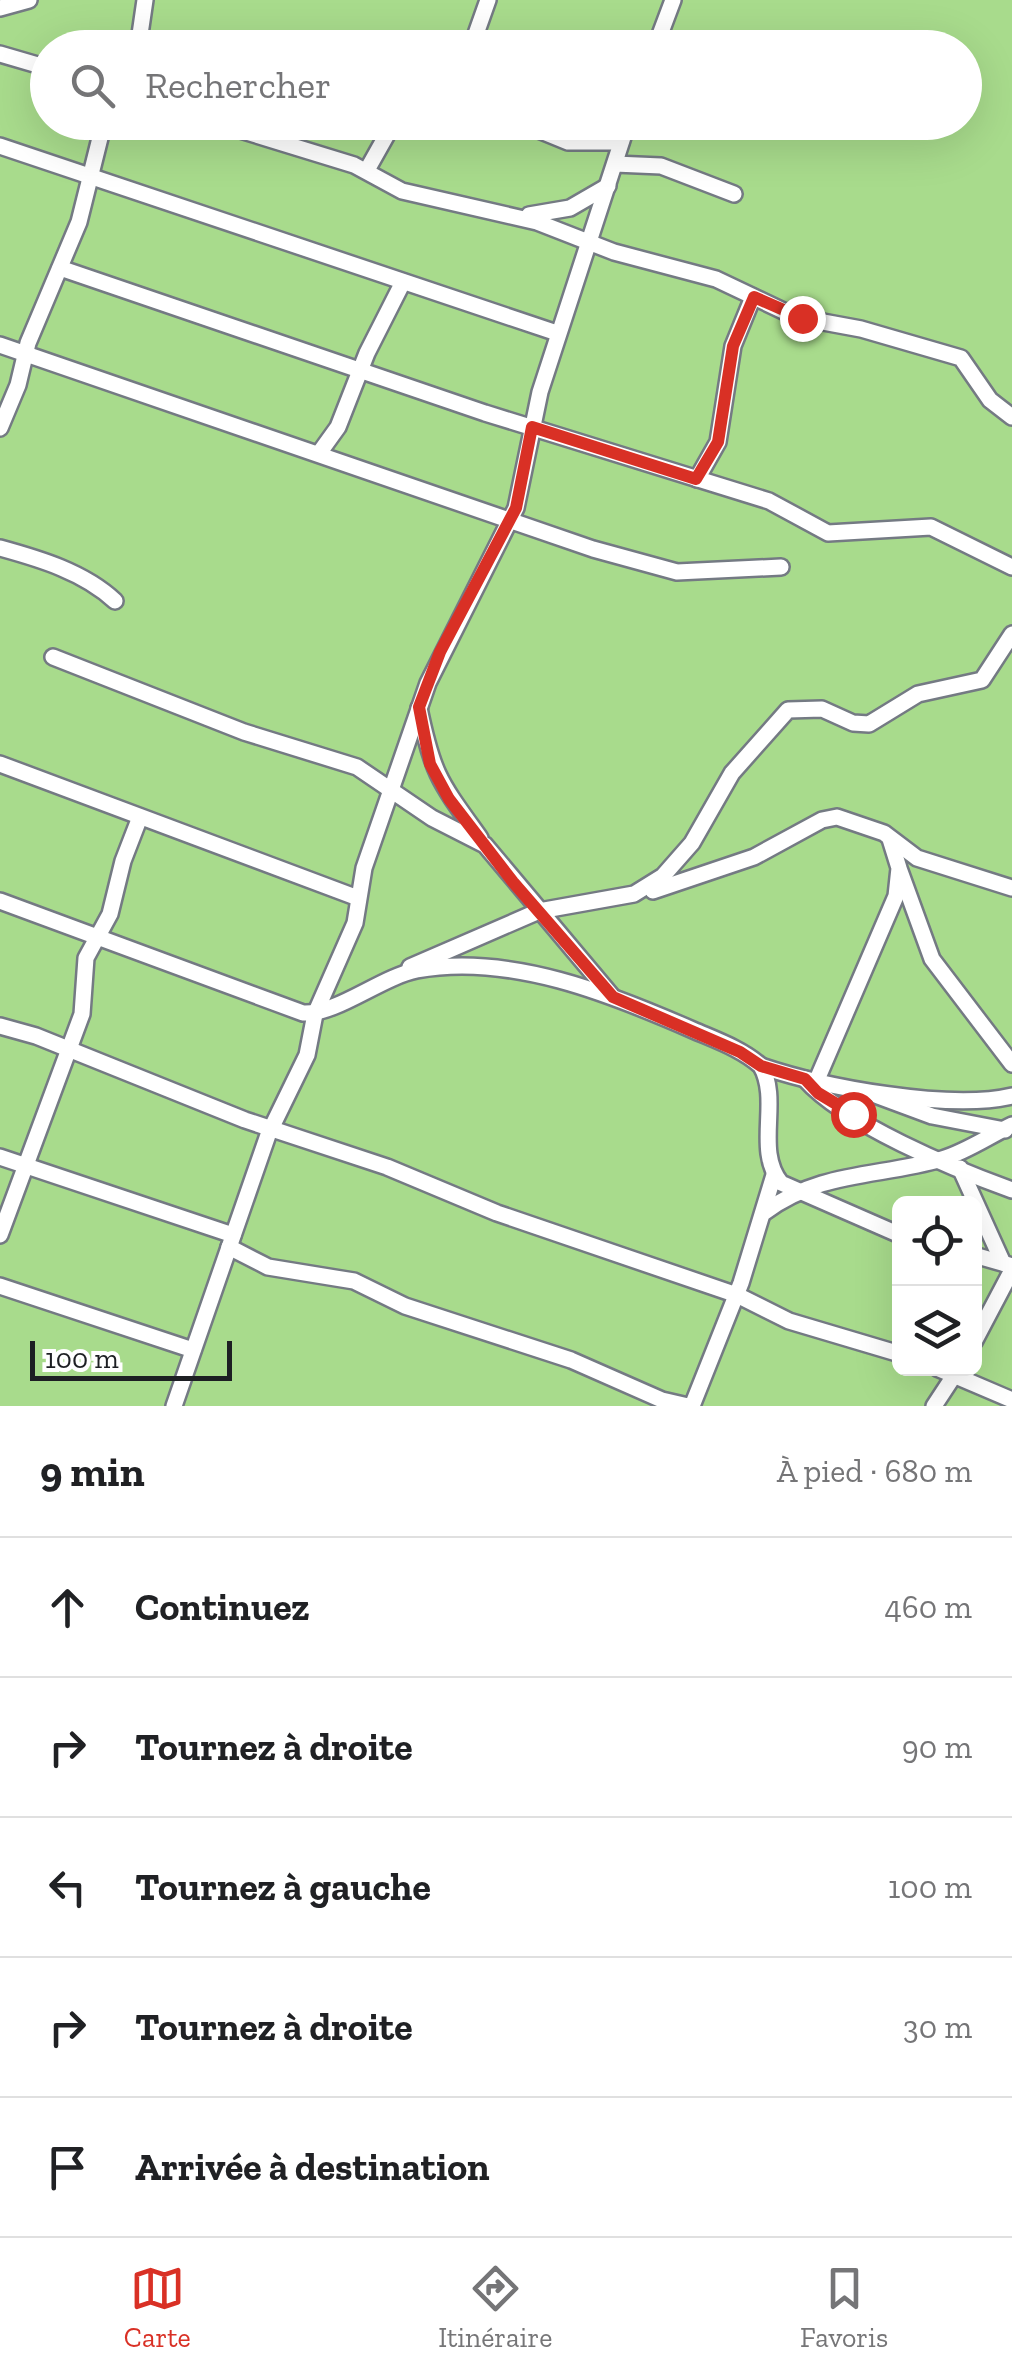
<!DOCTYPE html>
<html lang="fr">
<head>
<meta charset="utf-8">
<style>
  body { margin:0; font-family:"Zilla Slab",serif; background:#f6f6f6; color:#202124 }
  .controls { position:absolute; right:30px; bottom:30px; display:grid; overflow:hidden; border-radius:15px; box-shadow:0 10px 40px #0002 }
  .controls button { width:90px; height:90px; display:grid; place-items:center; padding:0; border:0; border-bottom:2px solid #e0e0e0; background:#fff; color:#202124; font:50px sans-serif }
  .scale { position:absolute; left:30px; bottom:25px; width:202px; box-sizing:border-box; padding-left:10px; border:5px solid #1d1f23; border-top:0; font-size:28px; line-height:35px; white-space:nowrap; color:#1d1f23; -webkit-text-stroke:8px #fff; paint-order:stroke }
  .stop { position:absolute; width:30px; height:30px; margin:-22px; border:8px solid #d93025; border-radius:50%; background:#fff }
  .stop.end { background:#d93025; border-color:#fff; box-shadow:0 2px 10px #0008 }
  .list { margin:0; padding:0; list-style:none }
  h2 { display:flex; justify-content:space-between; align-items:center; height:130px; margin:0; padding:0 40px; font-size:42px }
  h2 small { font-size:32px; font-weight:400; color:#757577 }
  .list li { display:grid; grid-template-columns:65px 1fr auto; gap:30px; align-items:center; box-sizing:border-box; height:140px; padding:0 40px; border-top:2px solid #e0e0e0 }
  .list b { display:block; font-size:38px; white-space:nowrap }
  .list em { font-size:32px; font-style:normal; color:#757577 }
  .icon { flex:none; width:55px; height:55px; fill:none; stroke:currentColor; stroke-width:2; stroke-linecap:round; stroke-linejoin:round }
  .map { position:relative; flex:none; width:1012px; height:1406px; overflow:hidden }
  .search { position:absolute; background:#fff; box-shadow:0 10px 40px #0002; left:30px; right:30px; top:30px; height:110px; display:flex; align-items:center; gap:25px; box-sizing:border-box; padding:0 35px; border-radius:55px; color:#757577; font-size:38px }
  .sheet { height:830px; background:#fff }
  nav { display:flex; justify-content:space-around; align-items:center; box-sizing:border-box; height:140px; border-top:2px solid #e0e0e0; background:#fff; font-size:28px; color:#757577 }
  nav a { display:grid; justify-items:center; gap:5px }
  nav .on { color:#d93025 }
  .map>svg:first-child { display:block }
  .green { fill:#a8db8c; fill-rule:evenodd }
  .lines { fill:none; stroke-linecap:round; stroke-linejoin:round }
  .minor-casing { stroke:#747a83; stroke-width:20 }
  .minor { stroke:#fff; stroke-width:15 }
  .route { stroke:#d93025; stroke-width:12 }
</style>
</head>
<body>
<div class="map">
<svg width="1012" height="1406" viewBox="0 0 1012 1406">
  <rect width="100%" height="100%" fill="#eaf0fb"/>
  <!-- green -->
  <path class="green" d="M0,0H1012V1406H0ZM48,48H964V122H48ZM900,1204H974V1368H900Z"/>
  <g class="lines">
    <!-- minor casing -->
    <g class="minor-casing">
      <g id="minor">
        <path d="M0,8L29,0"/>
        <path d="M138,48L145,0"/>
        <path d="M471,48L488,0"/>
        <path d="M655,48L673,0"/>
        <path d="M0,54L48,68"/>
        <path d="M214,122L354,165L402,191L537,222L614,252L716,279L796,317L861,329L961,358L990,400L1012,417"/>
        <path d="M519,122L568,142H621"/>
        <path d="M0,146L557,333"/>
        <path d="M615,164L661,166L734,194"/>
        <path d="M367,170L394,122"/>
        <path d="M529,215L570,208L608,186"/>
        <path d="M60,268L485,413L769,501L828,533L931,527L1012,567"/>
        <path d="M0,345L593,549L677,572L781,567"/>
        <path d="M0,428L18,385L28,343L79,222L104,122"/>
        <path d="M320,452L338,427L367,353L403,282"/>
        <path d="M697,479L718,442L733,346L753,297"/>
        <path d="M0,548C40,559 84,572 115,601"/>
        <path d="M53,657L244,732L357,767L432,818L485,845L611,995"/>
        <path d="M419,708C433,776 440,782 480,838"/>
        <path d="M0,764L358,898"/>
        <path d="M900,871L932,959L1012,1064"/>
        <path d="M653,891L754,857L822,820L837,817L884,833L917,858L1012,888"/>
        <path d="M0,901L303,1013C336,1015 381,977 417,970C510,953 611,994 693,1030C716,1040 742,1049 761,1066C781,1101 754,1150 781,1183L900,1235"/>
        <path d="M410,967L539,911L634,894L663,876L692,843L732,773L788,710L822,709L853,723L869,724L918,694L982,680L1012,634"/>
        <path d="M0,1026L36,1036L245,1120L387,1167L497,1213L737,1295L789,1321L900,1354"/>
        <path d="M761,1066C823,1087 949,1111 1012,1096"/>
        <path d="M805,1079C845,1124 954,1169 1012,1190"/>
        <path d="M816,1082L896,896L899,868L890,839"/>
        <path d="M878,1096L932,1116L1005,1130"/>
        <path d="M0,1157L233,1235"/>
        <path d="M960,1168L1003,1263"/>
        <path d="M765,1212C820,1171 879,1177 942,1159C966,1152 989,1136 1012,1125"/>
        <path d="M0,1235L82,1014L86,958L110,914L123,861L140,817"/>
        <path d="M229,1247L268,1267L354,1281L405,1306L571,1360L662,1400L688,1406"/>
        <path d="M974,1255L1009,1265"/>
        <path d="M0,1286L193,1350"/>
        <path d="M974,1342L1012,1270"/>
        <path d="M937,1368L1012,1400"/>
        <path d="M174,1406L268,1135L307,1055L315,1014L355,923L364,868L428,683L516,508L540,392L628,122"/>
        <path d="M692,1406L741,1283L774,1175"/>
        <path d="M934,1406L959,1368"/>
      </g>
    </g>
    <!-- minor -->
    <use href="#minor" class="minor"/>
  </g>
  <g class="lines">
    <!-- route -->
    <path class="route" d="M802,318L754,297L733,346L718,442L696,479L532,427L516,508L440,652L419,707L430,764L449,799L513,882L613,997L740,1052L761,1066L805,1079L818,1093L853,1114"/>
  </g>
</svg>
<div class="controls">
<button><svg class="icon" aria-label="locate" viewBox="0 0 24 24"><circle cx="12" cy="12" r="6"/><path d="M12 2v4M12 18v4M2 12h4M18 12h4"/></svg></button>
<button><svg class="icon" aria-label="layers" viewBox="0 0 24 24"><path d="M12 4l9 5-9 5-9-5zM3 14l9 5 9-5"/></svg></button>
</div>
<div class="scale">100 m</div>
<div class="stop" style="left:853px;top:1114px"></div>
<div class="stop end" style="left:802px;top:318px"></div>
<div class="search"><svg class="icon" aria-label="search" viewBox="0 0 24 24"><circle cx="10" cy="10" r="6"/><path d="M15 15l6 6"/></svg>Rechercher</div>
</div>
<section class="sheet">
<h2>9 min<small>À pied · 680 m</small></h2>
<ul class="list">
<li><svg class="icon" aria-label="ahead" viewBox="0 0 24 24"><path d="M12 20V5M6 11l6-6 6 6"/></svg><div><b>Continuez</b></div><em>460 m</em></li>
<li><svg class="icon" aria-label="right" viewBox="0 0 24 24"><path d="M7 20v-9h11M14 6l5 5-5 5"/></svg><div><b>Tournez à droite</b></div><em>90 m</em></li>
<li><svg class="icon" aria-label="left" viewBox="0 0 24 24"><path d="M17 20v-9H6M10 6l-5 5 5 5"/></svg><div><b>Tournez à gauche</b></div><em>100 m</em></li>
<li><svg class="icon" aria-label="right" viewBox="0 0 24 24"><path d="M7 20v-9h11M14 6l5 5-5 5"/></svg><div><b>Tournez à droite</b></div><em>30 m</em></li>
<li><svg class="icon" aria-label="arrive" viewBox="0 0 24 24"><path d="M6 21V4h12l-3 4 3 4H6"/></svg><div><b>Arrivée à destination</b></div></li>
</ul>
</section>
<nav>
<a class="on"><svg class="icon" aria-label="map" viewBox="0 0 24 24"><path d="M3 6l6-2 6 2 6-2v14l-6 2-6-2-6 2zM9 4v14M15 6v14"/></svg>Carte</a>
<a><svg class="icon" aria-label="directions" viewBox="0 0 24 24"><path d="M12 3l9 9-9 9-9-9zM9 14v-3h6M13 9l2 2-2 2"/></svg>Itinéraire</a>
<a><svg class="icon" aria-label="saved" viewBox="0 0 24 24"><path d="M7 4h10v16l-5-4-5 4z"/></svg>Favoris</a>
</nav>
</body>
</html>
